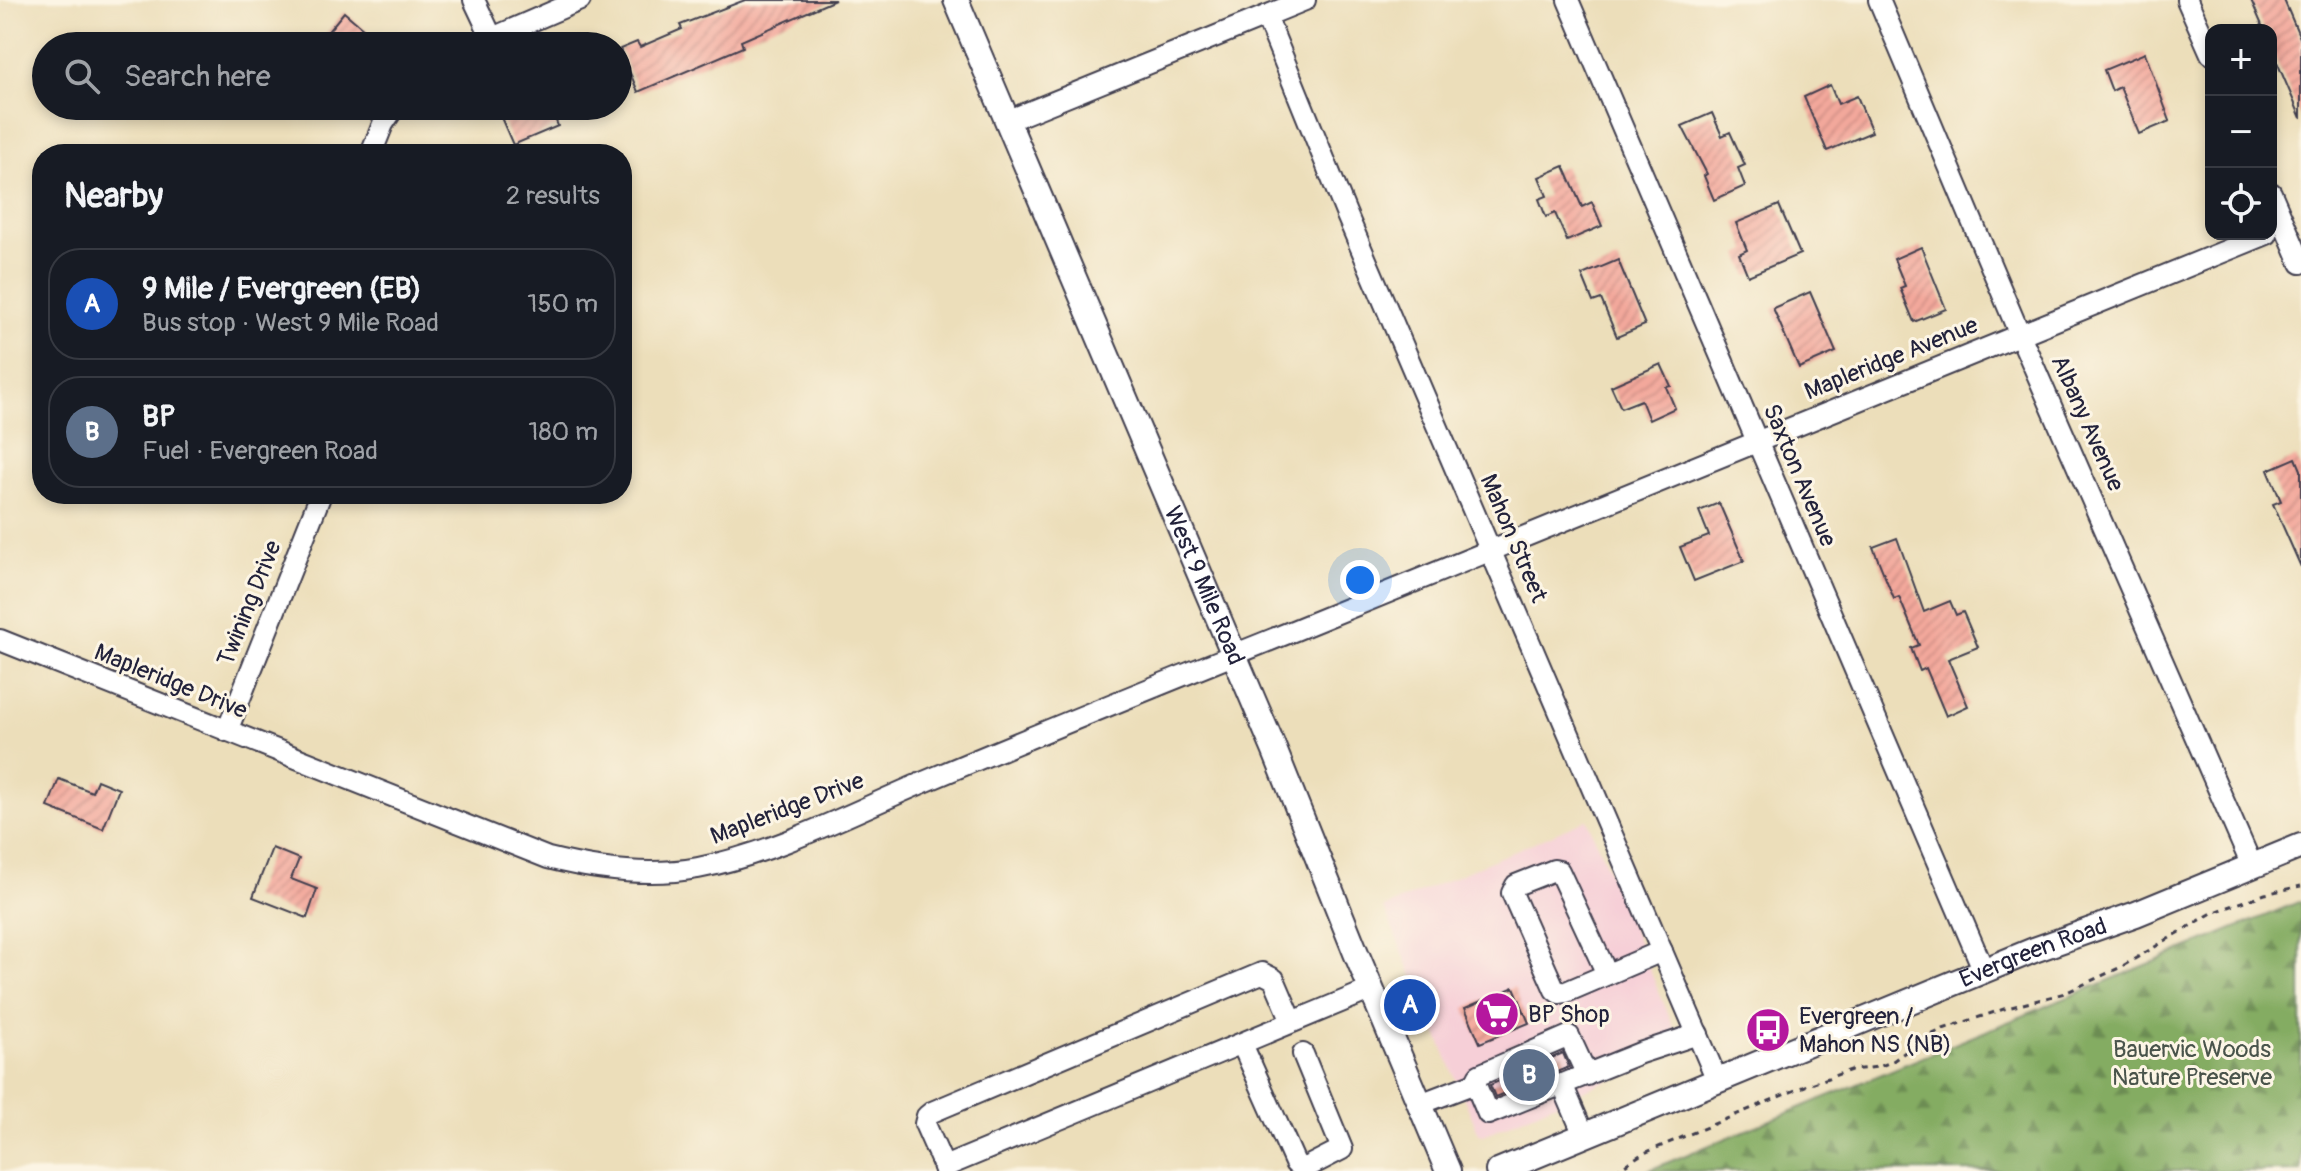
<!DOCTYPE html>
<html lang="en">
<head>
<meta charset="utf-8">
<style>
  body { margin:0; font-family:Pangolin,sans-serif; background:#20242c; color:#f1f3f6 }
  .controls { position:absolute; right:24px; top:24px; display:grid; overflow:hidden; border-radius:16px; box-shadow:0 4px 12px #0003 }
  .controls button { width:72px; height:72px; display:grid; place-items:center; padding:0; border:0; border-bottom:2px solid #363941; background:#171b24; color:#f1f3f6; font:40px sans-serif }
  .you { position:absolute; left:1360px; top:580px; width:28px; height:28px; margin:-20px; border:6px solid #fff; border-radius:50%; background:#1a73e8; box-shadow:0 0 0 12px #1a73e833 }
  .badge { display:grid; place-items:center; width:52px; height:52px; border-radius:50%; background:#2563eb; color:#fff; font-size:26px; font-weight:700 }
  .pin { position:absolute; translate:-50% -50%; border:4px solid #fff; box-shadow:0 2px 8px #0006 }
  .list { margin:0; padding:0; list-style:none }
  h2 { display:flex; justify-content:space-between; align-items:center; height:104px; margin:0; padding:0 32px; font-size:34px }
  h2 small { font-size:26px; font-weight:400; color:#9ea1a6 }
  .list li { display:grid; grid-template-columns:52px 1fr auto; gap:24px; align-items:center; box-sizing:border-box; height:112px; margin:0 16px 16px; padding:0 16px; border:2px solid #363941; border-radius:32px }
  .list b { display:block; font-size:30px; white-space:nowrap }
  .list p { margin:0; font-size:26px; white-space:nowrap; color:#9ea1a6 }
  .list em { font-size:26px; font-style:normal; color:#9ea1a6 }
  .icon { flex:none; width:44px; height:44px; fill:none; stroke:currentColor; stroke-width:2; stroke-linecap:round; stroke-linejoin:round }
  .map { position:relative; flex:none; width:2301px; height:1171px; overflow:hidden }
  .search { position:absolute; background:#171b24; box-shadow:0 4px 12px #0003; left:32px; top:32px; width:600px; height:88px; display:flex; align-items:center; gap:20px; box-sizing:border-box; padding:0 28px; border-radius:44px; color:#9ea1a6; font-size:30px }
  .panel { position:absolute; background:#171b24; box-shadow:0 4px 12px #0003; left:32px; top:144px; width:600px; height:360px; border-radius:32px }
  .map>svg:first-child { display:block }
  .built { fill:#f6cfd7 }
  .forest { fill:url(#forest-firs); stroke:#53674e; stroke-width:2 }
  .building { fill:url(#building-hatch) }
  .lines { fill:none; stroke-linecap:round; stroke-linejoin:round }
  .minor-casing { stroke:#403e4e; stroke-width:24 }
  .major-casing { stroke:#403e4e; stroke-width:28 }
  .path { stroke:#403e4e; stroke-width:3; stroke-dasharray:6 6; stroke-linecap:butt }
  .minor { stroke:#fff; stroke-width:20 }
  .major { stroke:#fff; stroke-width:24 }
  .labels { text-anchor:middle; stroke-width:6; stroke-linejoin:round; paint-order:stroke }
  .street-label { font-size:24px; fill:#22223b; stroke:#fcf5e5 }
  .poi-label { font-size:24px; fill:#22223b; stroke:#fcf5e5; text-anchor:start }
  .park-label { font-size:24px; fill:#49544b; stroke:#fcf5e5 }
</style>
</head>
<body>
<div class="map">
<svg width="2301" height="1171" viewBox="0 0 2301 1171">
  <defs>
    <pattern id="forest-firs" width="22" height="20" patternUnits="userSpaceOnUse" patternTransform="scale(2)"><rect width="22" height="20" fill="#84ac62"/><path d="M5 1l3.5 6h-7zM16 11l3.5 6h-7z" fill="#6c8c52"/></pattern>
    <pattern id="building-hatch" width="6" height="6" patternUnits="userSpaceOnUse" patternTransform="scale(2)"><rect width="6" height="6" fill="#f3a89b"/><path d="M-1 1l2-2M0 6l6-6M5 7l2-2" fill="none" stroke="#d09086"/></pattern>
  </defs>
  <rect width="100%" height="100%" fill="#fcf5e5"/>
  <filter id="ink" filterUnits="userSpaceOnUse"><feTurbulence type="fractalNoise" baseFrequency=".0125" numOctaves="2"/><feDisplacementMap in="SourceGraphic" scale="16" xChannelSelector="R" yChannelSelector="G"/><feConvolveMatrix kernelMatrix="1 2 1 2 8 2 1 2 1" color-interpolation-filters="sRGB"/></filter>
  <filter id="wash" filterUnits="userSpaceOnUse"><feTurbulence type="fractalNoise" baseFrequency=".006" numOctaves="4" result="noise"/><feDisplacementMap in="SourceGraphic" scale="32" xChannelSelector="R" yChannelSelector="G"/><feGaussianBlur stdDeviation="1.8" result="paint"/><feColorMatrix in="noise" values="0 0 0 0 0 0 0 0 0 0 0 0 0 0 0 0 0 1.4 0 .05"/><feComposite in="paint" operator="in"/></filter>
  <g filter="url(#wash)">
    <rect width="100%" height="100%" fill="#ecdeba"/>
    <!-- built -->
    <path class="built" d="M1587,819L1682,1047L1484,1135L1479,1134L1384,908Z"/>
    <!-- forest -->
    <path class="forest" d="M2301,901V1171H1647Z"/>
    <g id="blocks">
      <!-- building -->
      <g class="building">
        <path d="M745,0H835L741,41L743,47L638,92L620,49L637,42L640,47L682,29L680,25Z"/>
        <path d="M2251,0H2284L2301,40V118L2271,48V30H2264Z"/>
        <path d="M344,12L372,36L364,46H316Z"/>
        <path d="M2145,53L2170,121L2139,134L2120,87L2112,91L2104,70Z"/>
        <path d="M1830,85L1838,104L1857,96L1872,132L1827,151L1804,97Z"/>
        <path d="M496,106H550L558,126L513,145Z"/>
        <path d="M1712,113L1722,136L1730,132L1745,165L1738,168L1745,186L1714,200L1704,176L1707,174L1682,126Z"/>
        <path d="M1564,166L1582,207L1592,202L1602,226L1567,241L1555,213L1546,217L1539,199L1547,196L1539,177Z"/>
        <path d="M1779,205L1800,254L1748,276L1739,254L1747,250L1736,223Z"/>
        <path d="M1921,247L1946,309L1914,322L1900,288L1905,286L1894,259Z"/>
        <path d="M1618,260L1645,325L1617,337L1601,299L1593,302L1582,275Z"/>
        <path d="M1810,292L1836,352L1799,368L1773,308Z"/>
        <path d="M1661,364L1671,386L1666,387L1675,408L1649,420L1641,400L1621,408L1611,386Z"/>
        <path d="M2296,458L2301,470V567L2273,504L2281,501L2268,470Z"/>
        <path d="M1719,503L1744,561L1694,581L1680,547L1709,536L1699,511Z"/>
        <path d="M1897,538L1924,612L1950,601L1956,615L1963,612L1978,647L1948,659L1968,706L1946,716L1926,668L1920,671L1911,648L1919,645L1899,597L1894,599L1873,547Z"/>
        <path d="M59,779L92,792L97,780L119,789L103,829L48,807Z"/>
        <path d="M272,848L299,859L291,879L317,889L307,918L253,897Z"/>
        <path d="M1514,987L1529,1023L1480,1043L1465,1008Z"/>
        <path d="M1563,1053L1569,1067L1495,1097L1490,1085Z"/>
      </g>
    </g>
  </g>
  <g filter="url(#ink)">
    <use href="#blocks" fill-opacity="0" stroke="#403e4e" stroke-width="2"/>
    <g class="lines">
      <!-- minor casing -->
      <g class="minor-casing">
        <g id="minor">
          <path d="M474,0L492,38"/>
          <path d="M1568,0L1984,971"/>
          <path d="M1879,0L2020,335L2252,866"/>
          <path d="M2187,0L2211,54"/>
          <path d="M1266,16L1346,213L1717,1080"/>
          <path d="M474,46L580,0"/>
          <path d="M1007,121L1305,0"/>
          <path d="M371,154L383,124L395,106"/>
          <path d="M2271,193L2301,263"/>
          <path d="M0,640L548,858C596,870 648,877 698,868C776,853 851,813 924,782C1045,731 1166,682 1288,633L2267,234"/>
          <path d="M227,731L321,494"/>
          <path d="M1607,974L1559,871L1554,870L1516,885L1512,893L1555,990L1559,993L1566,992L1662,951"/>
          <path d="M1242,1044L1295,1163L1303,1169L1342,1149L1303,1054"/>
          <path d="M1475,1083L1479,1075L1569,1036L1587,1075"/>
          <path d="M1562,1084L1584,1135"/>
          <path d="M1420,1104L1475,1083L1488,1114L1640,1053L1698,1034"/>
          <path d="M944,1167L925,1124L927,1116L932,1112L1257,975L1262,973L1274,979L1292,1021"/>
          <path d="M945,1171L944,1167L1372,989"/>
        </g>
      </g>
      <!-- major casing -->
      <g class="major-casing">
        <g id="major">
          <path id="s1" d="M956,0L1274,749L1356,953L1448,1171"/>
          <path id="s2" d="M1498,1171L2034,950L2136,914L2301,846"/>
        </g>
      </g>
      <!-- path -->
      <path class="path" d="M1615,1171L1642,1154L1805,1086L1851,1070L1879,1067L1893,1061L1923,1039L1943,1029L2004,1009L2065,993L2121,967L2212,913L2265,894L2301,886"/>
      <!-- minor -->
      <use href="#minor" class="minor"/>
      <!-- major -->
      <use href="#major" class="major"/>
    </g>
  </g>
  <!-- icons -->
  <defs>
    <g id="supermarket-disc" transform="scale(2.3)"><circle r="9.5" fill="#b5179e" stroke="#fcf5e5"/><path d="M-6-5.5h2.5l.6 2H6L4.5 2H-2.5L-4.4-4H-6ZM-1.5 3.2a1.3 1.3 0 1 0 .1 0ZM3 3.2a1.3 1.3 0 1 0 .1 0Z" fill="#fff"/></g>
    <g id="bus-disc" transform="scale(2.3)"><circle r="9.5" fill="#b5179e" stroke="#fcf5e5"/><path d="M-5-6H5V4H4V6H2V4H-2V6H-4V4H-5ZM-3.5-4V0h7V-4ZM-3.5 1.2v1.5H-2V1.2ZM2 1.2v1.5H3.5V1.2Z" fill="#fff"/></g>
  </defs>
  <g fill-rule="evenodd">
    <use href="#supermarket-disc" x="1497" y="1014"/>
    <use href="#bus-disc" x="1768" y="1030"/>
  </g>
  <g class="labels">
    <!-- street labels -->
    <g class="street-label">
      <text transform="translate(1891 358) rotate(-22)" y="8">Mapleridge Avenue</text>
      <text transform="translate(2088 423) rotate(66)" y="8">Albany Avenue</text>
      <text transform="translate(1800 475) rotate(67)" y="8">Saxton Avenue</text>
      <text transform="translate(1514 538) rotate(67)" y="8">Mahon Street</text>
      <text dy="8" stroke="none"><textPath href="#s1" startOffset="636">West 9 Mile Road</textPath></text>
      <text transform="translate(249 603) rotate(-68)" y="8">Twining Drive</text>
      <text transform="translate(171 681) rotate(22)" y="8">Mapleridge Drive</text>
      <text transform="translate(787 808) rotate(-21)" y="8">Mapleridge Drive</text>
      <text dy="8" stroke="none"><textPath href="#s2" startOffset="578">Evergreen Road</textPath></text>
    </g>
    <!-- poi labels -->
    <g class="poi-label">
      <text x="1528" y="1022">BP Shop</text>
      <text x="1799" y="1024">Evergreen /<tspan x="1799" dy="28">Mahon NS (NB)</tspan></text>
    </g>
    <!-- park labels -->
    <g class="park-label">
      <text x="2192" y="1057">Bauervic Woods<tspan x="2192" dy="28">Nature Preserve</tspan></text>
    </g>
  </g>
</svg>
<div class="controls">
<button>+</button>
<button>−</button>
<button><svg class="icon" aria-label="locate" viewBox="0 0 24 24"><circle cx="12" cy="12" r="6"/><path d="M12 2v4M12 18v4M2 12h4M18 12h4"/></svg></button>
</div>
<div class="you"></div>
<div class="pin badge" style="left:1410px;top:1005px;background:#1a4fb4">A</div>
<div class="pin badge" style="left:1529px;top:1075px;background:#5c6f8a">B</div>
<div class="search"><svg class="icon" aria-label="search" viewBox="0 0 24 24"><circle cx="10" cy="10" r="6"/><path d="M15 15l6 6"/></svg>Search here</div>
<section class="panel">
<h2>Nearby<small>2 results</small></h2>
<ul class="list">
<li><span class="badge" style="background:#1a4fb4">A</span><div><b>9 Mile / Evergreen (EB)</b><p>Bus stop · West 9 Mile Road</p></div><em>150 m</em></li>
<li><span class="badge" style="background:#5c6f8a">B</span><div><b>BP</b><p>Fuel · Evergreen Road</p></div><em>180 m</em></li>
</ul>
</section>
</div>
</body>
</html>
